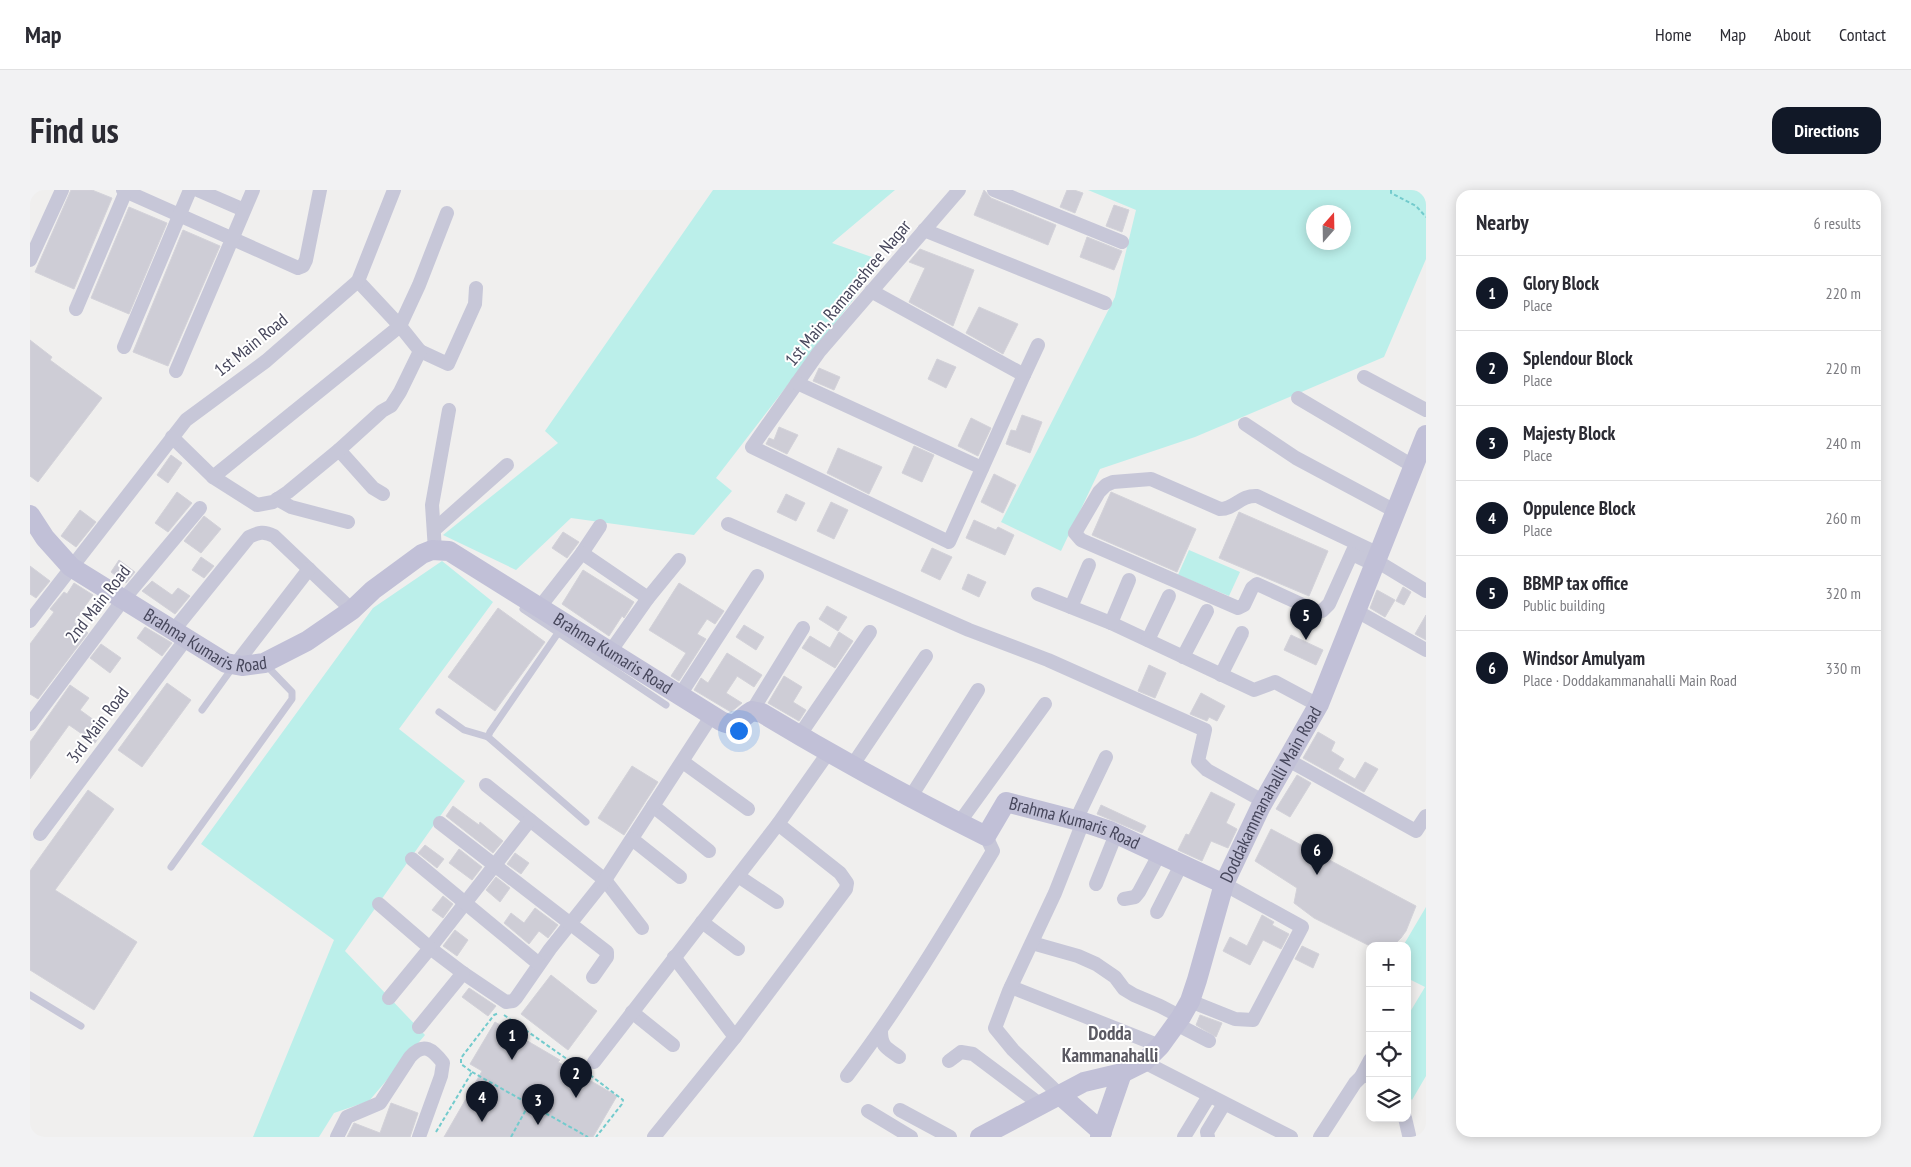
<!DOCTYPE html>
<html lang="en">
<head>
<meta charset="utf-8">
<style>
  body { margin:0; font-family:"PT Sans Narrow",sans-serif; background:#f2f2f3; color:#2b2b33 }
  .controls { position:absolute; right:15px; bottom:15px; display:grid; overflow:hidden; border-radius:10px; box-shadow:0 2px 12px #0003 }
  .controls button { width:45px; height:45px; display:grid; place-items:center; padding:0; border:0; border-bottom:1px solid #e1e1e2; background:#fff; color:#2b2b33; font:25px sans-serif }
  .compass { position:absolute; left:1276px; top:15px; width:45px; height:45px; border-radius:50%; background:#fff; box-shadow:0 2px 12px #0003; rotate:20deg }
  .you { position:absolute; left:708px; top:540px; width:18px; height:18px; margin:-12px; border:4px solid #fff; border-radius:50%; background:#1a73e8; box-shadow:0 0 0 8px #1a73e833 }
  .badge { display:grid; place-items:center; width:32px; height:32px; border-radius:50%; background:#111827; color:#fff; font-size:16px; font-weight:700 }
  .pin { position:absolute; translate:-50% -41px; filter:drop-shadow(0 1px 2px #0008) }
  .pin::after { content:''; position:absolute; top:26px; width:18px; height:15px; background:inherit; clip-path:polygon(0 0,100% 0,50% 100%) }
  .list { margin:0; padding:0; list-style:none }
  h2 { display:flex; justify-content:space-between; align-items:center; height:65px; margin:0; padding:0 20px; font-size:21px }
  h2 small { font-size:16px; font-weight:400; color:#7c7c81 }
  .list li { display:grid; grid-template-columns:32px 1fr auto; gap:15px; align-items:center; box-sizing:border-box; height:75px; padding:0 20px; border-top:1px solid #e1e1e2 }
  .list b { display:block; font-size:19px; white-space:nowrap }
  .list p { margin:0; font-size:16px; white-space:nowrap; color:#7c7c81 }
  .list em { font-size:16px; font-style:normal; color:#7c7c81 }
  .icon { flex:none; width:28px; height:28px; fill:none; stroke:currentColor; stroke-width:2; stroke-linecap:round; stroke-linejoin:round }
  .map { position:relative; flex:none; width:1396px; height:947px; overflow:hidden; border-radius:15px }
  header { display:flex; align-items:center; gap:30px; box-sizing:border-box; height:70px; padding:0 25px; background:#fff; border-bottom:1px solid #e1e1e2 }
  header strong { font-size:24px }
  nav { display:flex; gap:28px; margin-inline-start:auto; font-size:18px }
  .intro { display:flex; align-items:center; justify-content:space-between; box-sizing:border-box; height:120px; padding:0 30px }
  h1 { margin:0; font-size:35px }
  .button { padding:12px 22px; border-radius:15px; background:#111827; color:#fff; font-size:18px; font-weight:700 }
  main { display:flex; gap:30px; padding:0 30px }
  aside { flex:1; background:#fff; border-radius:15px; box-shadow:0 2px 12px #0003 }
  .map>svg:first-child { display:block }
  .green { fill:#bbefea; fill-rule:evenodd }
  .building { fill:#cecdd6; stroke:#d3d2d9 }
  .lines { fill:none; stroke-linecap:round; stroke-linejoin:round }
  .path { stroke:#73cbcd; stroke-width:2; stroke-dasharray:4 2.5; stroke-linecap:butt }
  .lane { stroke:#c7c7d8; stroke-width:7 }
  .street { stroke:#c7c7d8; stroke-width:14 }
  .secondary { stroke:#c1c0d7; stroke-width:20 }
  .labels { text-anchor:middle; stroke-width:4; stroke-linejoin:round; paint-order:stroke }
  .street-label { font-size:18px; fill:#46465b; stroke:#fff }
  .neighbourhood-label { font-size:19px; font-weight:bold; fill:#5b5a63; stroke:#fff }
</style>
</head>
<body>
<header>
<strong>Map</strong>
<nav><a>Home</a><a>Map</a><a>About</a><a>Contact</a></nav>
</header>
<div class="intro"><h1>Find us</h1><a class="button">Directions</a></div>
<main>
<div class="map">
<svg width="1396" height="947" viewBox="0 0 1396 947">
  <rect width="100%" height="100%" fill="#f0efee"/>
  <!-- green -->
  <g class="green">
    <path d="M683,0H865L802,53L853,71L686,288L702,301L664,345L541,328L486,380L413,345L528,253L515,241Z"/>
    <path d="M1058,0H1396V69L1354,167L1165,247L1070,279L1031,361L971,332L1085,107L1106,20ZM1284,22H1314V52H1284Z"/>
    <path d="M1159,360L1210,382L1199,406L1148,385Z"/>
    <path d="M412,371L463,412L369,539L435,591L315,761L395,845L339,911L304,923L289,947H223L304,750L171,654L343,418Z"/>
    <path d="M1396,717V886L1382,910L1377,904V827L1395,797L1377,788V756H1373Z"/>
  </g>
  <!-- building -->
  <g class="building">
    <path d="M41,0H62L82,8L44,99L5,82Z"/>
    <path d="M954,0L961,8L1026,35L1018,55L944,25Z"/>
    <path d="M1037,0H1044L1053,3L1045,23L1030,17Z"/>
    <path d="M1084,15L1099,20L1092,42L1076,36Z"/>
    <path d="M99,17L137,33L99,124L61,108Z"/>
    <path d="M153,40L190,56L138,176L103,162Z"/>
    <path d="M1057,47L1092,61L1084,80L1050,67Z"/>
    <path d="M890,59L944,80L923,136L879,112L895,78L879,72Z"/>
    <path d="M949,117L988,134L973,164L936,143Z"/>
    <path d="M0,150L22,167L20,170L72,208L8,292L0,286Z"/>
    <path d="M907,169L926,177L916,198L898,189Z"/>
    <path d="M789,178L810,187L804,200L783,191Z"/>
    <path d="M992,225L1012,232L1000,263L976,254L981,240L986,241Z"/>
    <path d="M941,228L961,238L948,266L928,256Z"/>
    <path d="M749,237L768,245L757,264L736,254L739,248L744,250Z"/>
    <path d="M884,256L904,265L892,292L872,283Z"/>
    <path d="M808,258L852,277L839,304L797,283Z"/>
    <path d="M141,265L152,273L138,293L127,285Z"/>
    <path d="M964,284L986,295L973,323L951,312Z"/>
    <path d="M147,302L162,313L138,342L125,333Z"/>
    <path d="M1081,302L1166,339L1147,382L1062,345Z"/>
    <path d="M756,304L775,313L766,331L747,322Z"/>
    <path d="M801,312L818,320L804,349L787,341Z"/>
    <path d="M50,320L66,332L46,357L31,346Z"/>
    <path d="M1209,322L1298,361L1279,406L1189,368Z"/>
    <path d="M174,326L191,339L171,363L154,351Z"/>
    <path d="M944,330L966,340L968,337L984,345L975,365L936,348Z"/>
    <path d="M533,342L549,352L537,368L522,358Z"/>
    <path d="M902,358L922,367L910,390L891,381Z"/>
    <path d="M171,367L184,376L174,388L162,380Z"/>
    <path d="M89,370L105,382L96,393L81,382Z"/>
    <path d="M0,376L20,391L6,408L0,404Z"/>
    <path d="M553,380L604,412L594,428L592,426L579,446L532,414Z"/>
    <path d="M938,384L956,392L949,407L932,399Z"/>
    <path d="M122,391L142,405L148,398L160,406L145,424L112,401Z"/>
    <path d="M44,393L63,405L44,432L58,443L8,509L0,504V454L24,422L20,419L34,402L37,404Z"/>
    <path d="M649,393L694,421L685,434L677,429L667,444L676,449L649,491L641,486L656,463L619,440Z"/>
    <path d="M1373,397L1381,402L1374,415L1366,411Z"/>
    <path d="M1347,400L1365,410L1355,427L1340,418Z"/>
    <path d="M797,416L817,427L808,441L789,429Z"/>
    <path d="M468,418L515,452L465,521L418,487Z"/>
    <path d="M1396,425V450L1385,444Z"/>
    <path d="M714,435L734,447L726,460L706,447Z"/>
    <path d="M115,437L142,453L132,466L107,448Z"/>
    <path d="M809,442L823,451L805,478L772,458L780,446L800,458Z"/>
    <path d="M1261,445L1293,460L1286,475L1254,460Z"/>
    <path d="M71,454L91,468L80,483L60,468Z"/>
    <path d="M697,463L732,485L724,497L707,486L706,488L696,503L712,513L701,522L664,500L671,488L678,493Z"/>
    <path d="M1119,475L1136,483L1125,508L1108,501Z"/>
    <path d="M754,486L772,497L763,512L776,520L769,531L738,513Z"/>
    <path d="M137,493L161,510L112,577L88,560Z"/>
    <path d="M40,495L59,508L50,520L75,538L65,553L39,535L0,589V552Z"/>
    <path d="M1171,503L1195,516L1187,531L1179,527L1177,531L1160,524Z"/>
    <path d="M1288,542L1305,552L1301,561L1314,569L1308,579L1325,589L1335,572L1348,579L1334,602L1273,568Z"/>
    <path d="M602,576L628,592L594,645L568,628Z"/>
    <path d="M1267,585L1281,593L1260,627L1246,619Z"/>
    <path d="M58,600L84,619L25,700L107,752L64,820L0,780V681Z"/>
    <path d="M1181,602L1205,614L1196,633L1207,639L1198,658L1181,651L1172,671L1148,660L1156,644L1159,645Z"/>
    <path d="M1071,615L1116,636L1112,643L1067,624Z"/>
    <path d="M423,616L449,635L450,632L473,651L463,663L416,626Z"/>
    <path d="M1241,639L1386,716L1376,741L1371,748L1363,756H1340L1284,728L1264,713L1267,698L1225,671Z"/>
    <path d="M395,655L414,669L407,678L388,663Z"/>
    <path d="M429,659L452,677L442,690L419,673Z"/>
    <path d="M485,663L499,673L491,684L477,674Z"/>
    <path d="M466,687L480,698L470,712L456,700Z"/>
    <path d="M413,706L423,714L413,728L402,720Z"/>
    <path d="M505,718L528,735L518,748L509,741L499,754L474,733L481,723L494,733Z"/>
    <path d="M1232,725L1244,732L1242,735L1259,744L1251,759L1233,750L1220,775L1193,761L1200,747L1217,756Z"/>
    <path d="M425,740L438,750L427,766L413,756Z"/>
    <path d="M1272,756L1289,764L1283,778L1265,769Z"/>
    <path d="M521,785L567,821L538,860L491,824Z"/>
    <path d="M439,798L466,816L458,826L432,807Z"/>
    <path d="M1170,825L1192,833L1186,847L1166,835Z"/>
    <path d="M465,832L530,870L528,872L587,906L563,947H414L452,881L440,874Z"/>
    <path d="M361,913L388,923L380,947H317L324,933L350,943Z"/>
  </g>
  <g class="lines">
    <!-- path -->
    <g class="path">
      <path d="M1361,0V3L1386,16L1396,27"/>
      <path d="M474,825L554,881"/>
      <path d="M442,882L558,947"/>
      <path d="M560,885L593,910L592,914L566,947"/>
      <path d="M406,942L442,882L431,874V868L464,825L469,823"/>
      <path d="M481,947L499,914"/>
    </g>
    <!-- lane -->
    <g class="lane">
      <path d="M493,419L636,515"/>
      <path d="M528,443L460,542L458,547L556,632"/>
      <path d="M172,520L203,477"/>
      <path d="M409,522L434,540L458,547"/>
      <path d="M141,677L262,509V502L235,474"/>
      <path d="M0,805L51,836"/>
    </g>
    <!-- street -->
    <g class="street">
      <path d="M93,0L268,78L273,76L276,70L290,0"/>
      <path d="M168,0L214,20"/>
      <path d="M964,0L1092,52"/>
      <path d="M894,40L1075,113"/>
      <path d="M0,70L32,0"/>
      <path d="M841,101L994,185L919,352L722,257L789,162L929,0"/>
      <path d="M46,119L96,1"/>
      <path d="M94,157L160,0"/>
      <path d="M390,161L418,174L445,114L446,98"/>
      <path d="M146,181L223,0"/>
      <path d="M994,185L1008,155"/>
      <path d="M1334,187L1396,220"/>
      <path d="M767,193L952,278"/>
      <path d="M1268,208L1383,276"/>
      <path d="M1215,234L1266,268L1365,321"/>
      <path d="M142,247L183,287L227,315L243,312L258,302L309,260L343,298L353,304"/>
      <path d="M309,260L352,221L361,216L370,202L390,161L370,136L328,91"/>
      <path d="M183,287L370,136L389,95L417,23"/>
      <path d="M247,309L261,317L318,332"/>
      <path d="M698,334L939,440L1018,470L1175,540L1168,571L1177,580L1233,611"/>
      <path d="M404,340L477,275"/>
      <path d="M1326,354L1299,414L1292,421H1286L1227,394L1222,398L1214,415L1208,418L1051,350L1045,343L1069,302L1076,295L1083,292L1121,289L1190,319C1205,319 1210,305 1227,306L1347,363"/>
      <path d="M405,360L402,315L419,220"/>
      <path d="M552,363L570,336"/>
      <path d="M1322,364L1343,374"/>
      <path d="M1345,370L1396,401"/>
      <path d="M1008,404L1081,433L1224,500L1245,492L1288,515"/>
      <path d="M1041,417L1059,375"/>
      <path d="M509,418L552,363L618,408"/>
      <path d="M1324,424H1332L1396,460"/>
      <path d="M0,431L156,230L236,171L328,91L364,0"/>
      <path d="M1081,433L1099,390"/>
      <path d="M143,441L219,347C229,342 234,341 244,346L322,420"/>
      <path d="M1118,450L1139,406"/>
      <path d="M580,462L618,408L649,370"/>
      <path d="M1153,467L1177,421"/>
      <path d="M205,475L279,379"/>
      <path d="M1191,485L1212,443"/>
      <path d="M650,505L727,386"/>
      <path d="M722,521L773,438"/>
      <path d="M0,534L93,410L170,318"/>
      <path d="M769,546L840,442"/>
      <path d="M1258,570L1386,641L1396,626"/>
      <path d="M653,572L718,619"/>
      <path d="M822,576L896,466"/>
      <path d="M456,595L575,690L612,738"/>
      <path d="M880,608L948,500"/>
      <path d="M623,616L679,661"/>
      <path d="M500,630L400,758L433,783L476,812L483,811L486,808L520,759L575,690L682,525"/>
      <path d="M1046,630L1076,567"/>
      <path d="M410,633L577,762V767L563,787"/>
      <path d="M929,633L1015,514"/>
      <path d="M10,644L156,449"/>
      <path d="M602,649L650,687"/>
      <path d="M382,669L509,774"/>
      <path d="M708,686L747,712"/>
      <path d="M1066,694L1086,644"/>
      <path d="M1094,709L1105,707L1109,702L1130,663"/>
      <path d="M349,714L400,758L359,808"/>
      <path d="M1127,722L1152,673"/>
      <path d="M672,732L708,759"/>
      <path d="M1002,753L1048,766L1066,774L1085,787L1094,799L1104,805L1130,816L1151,827"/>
      <path d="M981,797L1130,856"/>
      <path d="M1160,811L1205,829L1223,830L1272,737L1194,694"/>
      <path d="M602,822L643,855"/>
      <path d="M1146,834L1179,851"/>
      <path d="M389,837L433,783"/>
      <path d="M851,841C851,857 857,858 869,867"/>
      <path d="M705,847L816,699L817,693L810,683L748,634"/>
      <path d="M919,871L931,862L943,864L1011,915"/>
      <path d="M564,872L748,634L798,563"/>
      <path d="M1114,872L1261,947"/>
      <path d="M817,886C871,815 917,738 963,661L956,646"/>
      <path d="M1331,887L1340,870"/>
      <path d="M1030,905L983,860L965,838L979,801L1025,703L1053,632"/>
      <path d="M870,920L920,947"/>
      <path d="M838,921L881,947"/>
      <path d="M1375,928L1379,945"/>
      <path d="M307,947L317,927L350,913L380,867C394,851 403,860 413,873L411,886L389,947"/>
      <path d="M624,947L705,847L644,767"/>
      <path d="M1154,947L1179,906"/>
      <path d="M1178,947L1177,942L1194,914"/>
      <path d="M1290,947L1325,893L1331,887L1340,884"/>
    </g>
    <!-- secondary -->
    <g class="secondary">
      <path id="s1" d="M0,325L15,348L41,377L196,473L212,476L234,473L277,451L322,420L343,400L392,364L402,360L419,361L691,531C708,539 708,529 722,521L732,523C805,567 879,608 956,646L976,612L1053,632L1080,641L1194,694"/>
      <path d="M1030,905L1072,942"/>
      <path id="s2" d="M950,947L1054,892L1092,883L1114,872L1130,856L1151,827L1160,811L1167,790L1194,694L1231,616L1289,514L1396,245"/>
      <path d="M1070,947L1092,883"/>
    </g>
  </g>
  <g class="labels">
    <!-- street labels -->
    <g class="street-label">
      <text transform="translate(818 103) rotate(-50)" y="6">1st Main, Ramanashree Nagar</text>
      <text transform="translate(221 155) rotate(-39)" y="6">1st Main Road</text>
      <text transform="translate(68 414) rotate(-52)" y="6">2nd Main Road</text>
      <text dy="6" stroke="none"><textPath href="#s1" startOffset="222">Brahma Kumaris Road</textPath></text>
      <text dy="6" stroke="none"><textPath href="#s1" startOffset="701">Brahma Kumaris Road</textPath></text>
      <text transform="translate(68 535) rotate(-53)" y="6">3rd Main Road</text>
      <text dy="6" stroke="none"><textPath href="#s2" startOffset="481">Doddakammanahalli Main Road</textPath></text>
      <text dy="6" stroke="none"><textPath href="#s1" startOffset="1241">Brahma Kumaris Road</textPath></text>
    </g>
    <!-- neighbourhood labels -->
    <g class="neighbourhood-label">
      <text x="1080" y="850">Dodda<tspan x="1080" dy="22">Kammanahalli</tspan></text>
    </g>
  </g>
</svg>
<div class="controls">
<button>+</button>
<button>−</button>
<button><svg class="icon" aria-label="locate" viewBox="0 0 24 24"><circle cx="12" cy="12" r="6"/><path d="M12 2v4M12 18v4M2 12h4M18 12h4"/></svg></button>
<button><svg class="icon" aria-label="layers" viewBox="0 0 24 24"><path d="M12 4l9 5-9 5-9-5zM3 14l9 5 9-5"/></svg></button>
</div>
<svg class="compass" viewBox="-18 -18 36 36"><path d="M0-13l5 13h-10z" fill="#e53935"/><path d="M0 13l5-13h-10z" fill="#7c7c81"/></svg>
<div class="you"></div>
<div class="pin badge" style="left:482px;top:870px">1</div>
<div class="pin badge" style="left:546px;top:908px">2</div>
<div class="pin badge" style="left:508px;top:935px">3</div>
<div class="pin badge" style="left:452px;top:932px">4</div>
<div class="pin badge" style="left:1276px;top:450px">5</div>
<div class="pin badge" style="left:1287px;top:685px">6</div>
</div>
<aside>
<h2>Nearby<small>6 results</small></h2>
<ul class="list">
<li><span class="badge">1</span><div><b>Glory Block</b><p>Place</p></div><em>220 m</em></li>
<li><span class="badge">2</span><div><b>Splendour Block</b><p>Place</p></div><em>220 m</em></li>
<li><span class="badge">3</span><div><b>Majesty Block</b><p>Place</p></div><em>240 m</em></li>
<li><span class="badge">4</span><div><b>Oppulence Block</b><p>Place</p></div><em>260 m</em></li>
<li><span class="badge">5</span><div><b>BBMP tax office</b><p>Public building</p></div><em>320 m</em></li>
<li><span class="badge">6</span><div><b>Windsor Amulyam</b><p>Place · Doddakammanahalli Main Road</p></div><em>330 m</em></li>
</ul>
</aside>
</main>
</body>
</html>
